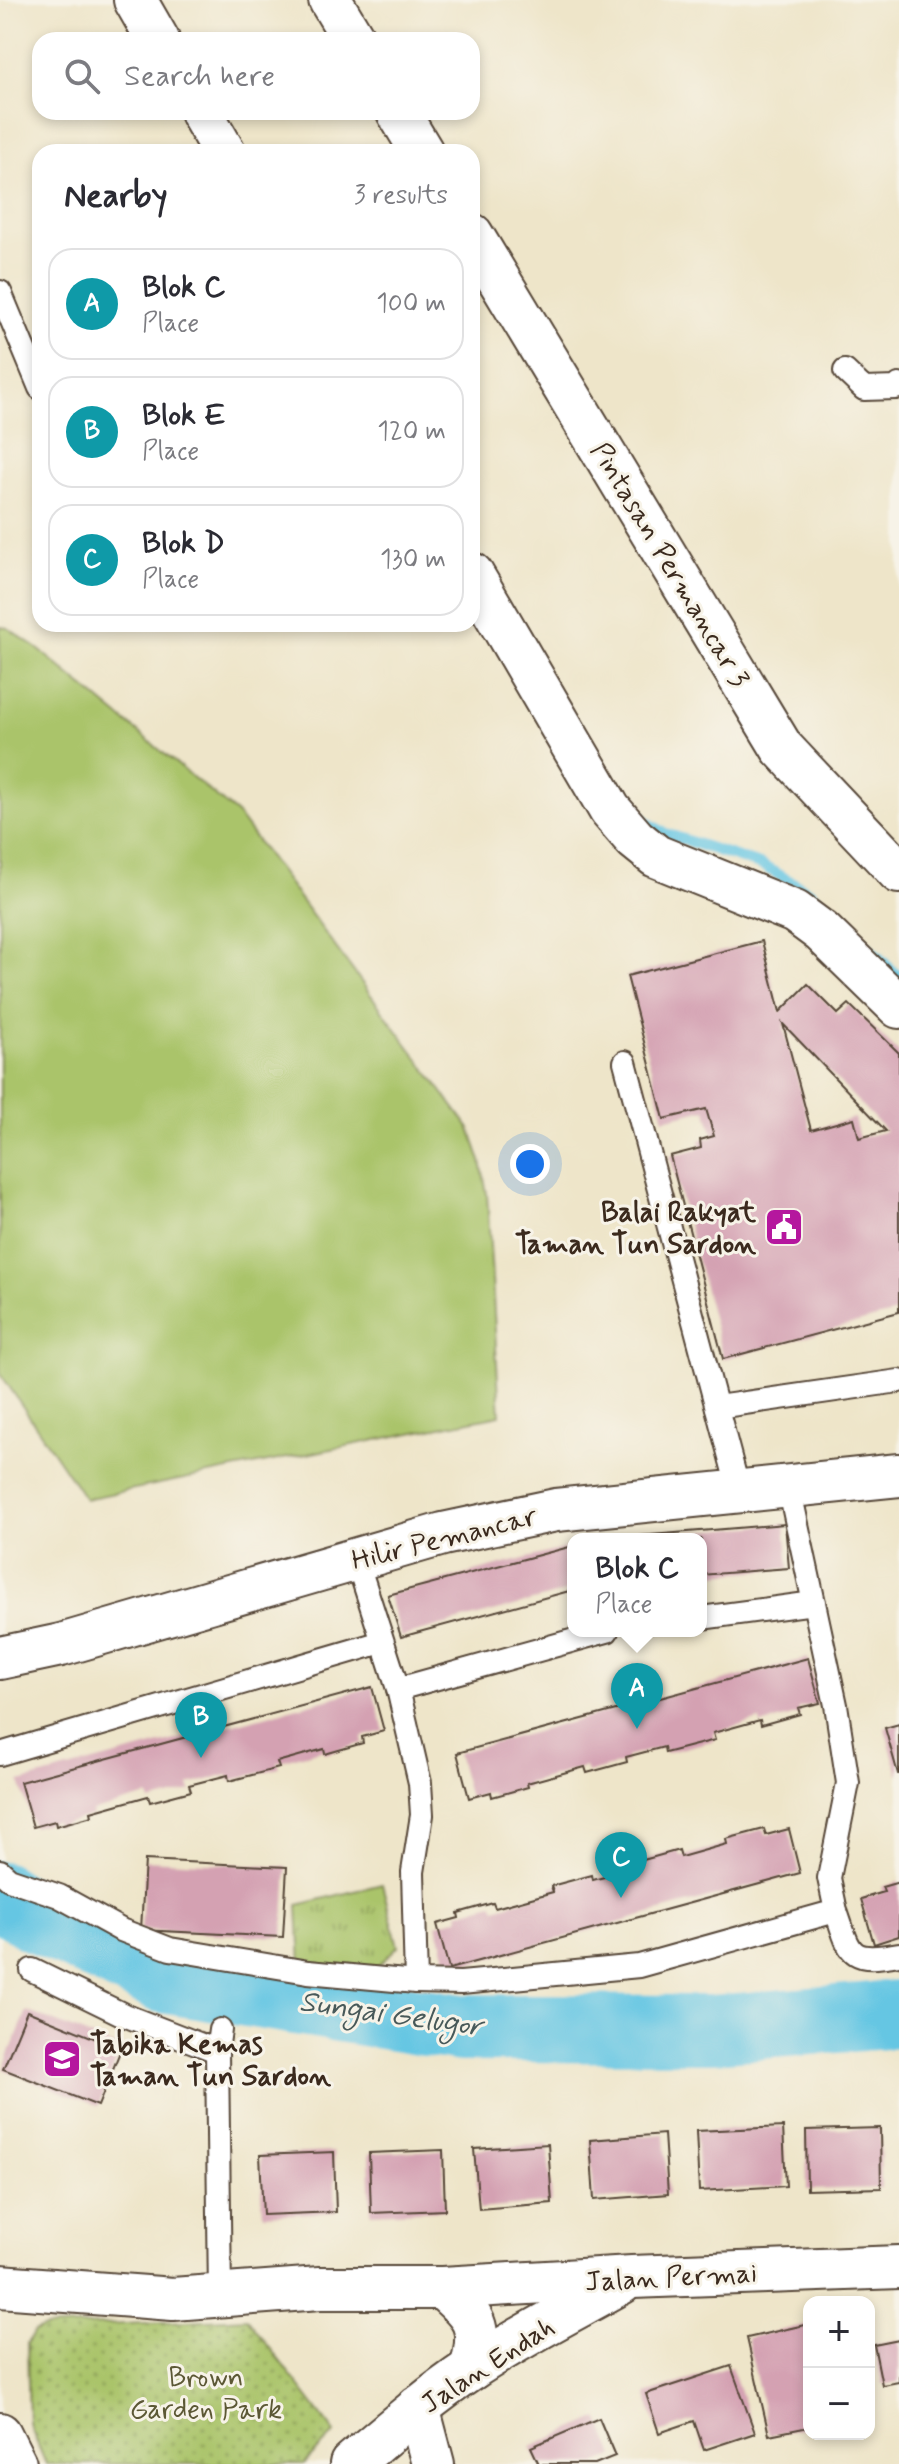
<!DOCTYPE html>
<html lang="en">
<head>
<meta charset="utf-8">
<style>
  body { margin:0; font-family:Mynerve,sans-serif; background:#f2f2f3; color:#2b2b33 }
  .controls { position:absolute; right:24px; bottom:24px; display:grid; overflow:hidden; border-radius:16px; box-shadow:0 4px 12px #0003 }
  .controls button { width:72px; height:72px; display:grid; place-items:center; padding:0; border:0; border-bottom:2px solid #e1e1e2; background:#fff; color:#2b2b33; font:40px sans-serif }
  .you { position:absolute; left:530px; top:1164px; width:28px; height:28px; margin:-20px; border:6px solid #fff; border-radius:50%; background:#1a73e8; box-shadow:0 0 0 12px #1a73e833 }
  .badge { display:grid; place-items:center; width:52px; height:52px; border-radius:50%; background:#b5179e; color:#fff; font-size:26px; font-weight:700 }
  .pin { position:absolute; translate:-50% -66px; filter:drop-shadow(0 2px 4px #0008) }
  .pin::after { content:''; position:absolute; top:42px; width:28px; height:24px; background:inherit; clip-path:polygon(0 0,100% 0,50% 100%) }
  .popup { position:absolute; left:567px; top:1533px; width:140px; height:104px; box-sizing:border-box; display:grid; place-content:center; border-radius:16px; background:#fff; filter:drop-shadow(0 2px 6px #0005); font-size:26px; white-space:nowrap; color:#7c7c81 }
  .popup b { font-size:30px; color:#2b2b33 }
  .popup::after { content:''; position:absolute; left:50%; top:100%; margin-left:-16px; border:16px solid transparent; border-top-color:#fff }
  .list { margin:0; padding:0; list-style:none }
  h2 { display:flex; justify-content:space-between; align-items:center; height:104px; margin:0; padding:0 32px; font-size:34px }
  h2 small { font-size:26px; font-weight:400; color:#7c7c81 }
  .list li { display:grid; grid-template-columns:52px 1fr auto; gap:24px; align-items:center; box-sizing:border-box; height:112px; margin:0 16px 16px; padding:0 16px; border:2px solid #e1e1e2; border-radius:24px }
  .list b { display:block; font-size:30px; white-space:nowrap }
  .list p { margin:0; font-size:26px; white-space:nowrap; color:#7c7c81 }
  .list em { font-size:26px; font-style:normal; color:#7c7c81 }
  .icon { flex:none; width:44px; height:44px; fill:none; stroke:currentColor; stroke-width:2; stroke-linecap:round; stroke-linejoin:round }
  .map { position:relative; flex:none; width:899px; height:2464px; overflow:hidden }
  .search { position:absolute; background:#fff; box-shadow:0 4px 12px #0003; left:32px; top:32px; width:448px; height:88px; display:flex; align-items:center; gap:20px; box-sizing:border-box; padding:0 28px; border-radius:24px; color:#7c7c81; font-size:30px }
  .panel { position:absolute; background:#fff; box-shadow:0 4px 12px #0003; left:32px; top:144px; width:448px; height:488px; border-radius:24px }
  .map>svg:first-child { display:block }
  .grass { fill:url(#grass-tufts); stroke:#727744; stroke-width:2 }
  .park { fill:url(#park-dots); stroke:#727744; stroke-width:2 }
  .garden { fill:#aac46a; stroke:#727744; stroke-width:2 }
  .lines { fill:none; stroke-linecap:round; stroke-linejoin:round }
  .stream { stroke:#65c6e3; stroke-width:11 }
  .river { stroke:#65c6e3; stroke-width:68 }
  .building { fill:#d4a1b2; fill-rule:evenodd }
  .service-casing { stroke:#564638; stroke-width:26 }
  .minor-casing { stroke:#564638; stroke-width:46 }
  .service { stroke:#fff; stroke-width:22 }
  .minor { stroke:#fff; stroke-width:42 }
  .labels { text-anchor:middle; stroke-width:6; stroke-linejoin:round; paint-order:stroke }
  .street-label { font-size:28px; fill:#3b2a1e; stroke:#f7f3e8 }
  .poi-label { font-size:28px; font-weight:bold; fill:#3b2a1e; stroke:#f7f3e8; text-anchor:end }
  .park-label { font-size:28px; fill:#5c5835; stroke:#f7f3e8 }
  .water-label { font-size:30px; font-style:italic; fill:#485959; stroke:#f7f3e8 }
</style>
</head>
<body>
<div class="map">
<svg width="899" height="2464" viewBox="0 0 899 2464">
  <defs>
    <pattern id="grass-tufts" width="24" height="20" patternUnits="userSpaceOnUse" patternTransform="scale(2)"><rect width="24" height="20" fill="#aac46a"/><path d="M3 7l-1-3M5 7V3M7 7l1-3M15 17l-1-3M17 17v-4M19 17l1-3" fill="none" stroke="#8c9f57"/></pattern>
    <pattern id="park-dots" width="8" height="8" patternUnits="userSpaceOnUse" patternTransform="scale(2)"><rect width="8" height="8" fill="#aac46a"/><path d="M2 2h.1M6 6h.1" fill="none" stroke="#8c9f57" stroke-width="1.8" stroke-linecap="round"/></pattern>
  </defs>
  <rect width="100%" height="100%" fill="#f7f3e8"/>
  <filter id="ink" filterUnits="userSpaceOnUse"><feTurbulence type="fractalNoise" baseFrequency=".0125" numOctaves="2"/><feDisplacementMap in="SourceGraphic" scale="16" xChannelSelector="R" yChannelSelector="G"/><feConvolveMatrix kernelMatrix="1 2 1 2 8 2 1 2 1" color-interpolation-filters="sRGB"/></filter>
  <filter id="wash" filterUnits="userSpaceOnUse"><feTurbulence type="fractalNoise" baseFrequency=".006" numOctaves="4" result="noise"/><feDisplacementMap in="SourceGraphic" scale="32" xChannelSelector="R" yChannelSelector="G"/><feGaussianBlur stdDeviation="1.8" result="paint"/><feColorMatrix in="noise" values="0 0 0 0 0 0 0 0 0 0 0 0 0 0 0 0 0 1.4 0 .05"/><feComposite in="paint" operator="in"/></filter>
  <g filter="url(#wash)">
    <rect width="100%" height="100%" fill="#eee5c9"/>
    <!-- grass -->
    <path class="grass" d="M382,1884L398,1946L374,1970L301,1966L298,1905Z"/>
    <!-- park -->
    <path class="park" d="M247,2318L335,2433L304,2464H46L29,2424L27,2343L34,2332L43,2328Z"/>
    <!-- garden -->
    <path class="garden" d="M0,627L8,628L38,649L237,814L470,1129L481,1161L487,1194L500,1415L85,1499L0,1373Z"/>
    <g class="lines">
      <!-- stream -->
      <path class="stream" d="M632,803L645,821L664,833L761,865L810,892L899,977"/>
      <!-- river -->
      <path class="river" d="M0,1895L35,1918L162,1979L461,2028L712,2029L899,2014"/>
    </g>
    <g id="blocks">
      <!-- building -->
      <g class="building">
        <path d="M762,941L780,1012L808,984L838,1014L849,1004L899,1053V1312L723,1359L670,1156L701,1148L700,1140L714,1136L706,1109L664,1119L627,976ZM783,1024L886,1131L859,1138L854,1118L811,1130Z"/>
        <path d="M785,1524L789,1568L701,1575V1539H627V1537Z"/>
        <path d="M573,1546V1590L401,1637L388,1595Z"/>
        <path d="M808,1658L820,1703L798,1708L800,1714L761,1725L760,1720L713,1733L715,1740L665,1753L664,1747L626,1757L627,1762L587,1773L585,1767L527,1783L528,1787L492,1797L491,1792L469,1798L457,1753Z"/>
        <path d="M372,1687L384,1731L362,1737L363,1743L325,1754L324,1749L277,1762L279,1768L229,1781L228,1775L189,1785L191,1791L150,1802L148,1796L91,1812L92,1816L56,1826L55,1821L33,1827L20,1782Z"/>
        <path d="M899,1724V1774H898L885,1728Z"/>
        <path d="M764,1829L766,1835L789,1829L800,1873L449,1969L437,1924L459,1918L458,1913L493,1903L495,1908L553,1892L551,1886L592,1875L593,1880L631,1870L629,1864L679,1850L681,1857L727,1844L726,1839Z"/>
        <path d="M145,1860L287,1867L283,1937L141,1930Z"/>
        <path d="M899,1882V1936L874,1944L861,1899L884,1892L882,1887Z"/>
        <path d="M27,2011L121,2049L98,2106L3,2069Z"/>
        <path d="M783,2127L786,2186L699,2191L696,2131Z"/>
        <path d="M880,2128L881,2188L807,2190L806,2130Z"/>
        <path d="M664,2134L668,2194L594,2200L590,2140Z"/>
        <path d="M548,2144L552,2203L479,2209L474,2149Z"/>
        <path d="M443,2150L445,2210L371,2213L369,2153Z"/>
        <path d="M334,2152L336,2212L263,2215L260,2155Z"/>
        <path d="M809,2324V2427L769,2435L747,2338Z"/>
        <path d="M899,2340V2382L882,2385L874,2345Z"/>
        <path d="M731,2366L755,2433L704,2450L694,2421L659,2433L646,2394Z"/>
        <path d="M599,2418L615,2456L595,2464H539L531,2447Z"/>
      </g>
    </g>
  </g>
  <g filter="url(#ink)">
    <use href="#blocks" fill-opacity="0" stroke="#564638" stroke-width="2"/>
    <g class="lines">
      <!-- service casing -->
      <g class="service-casing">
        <g id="service">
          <path d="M0,292L40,388"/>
          <path d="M845,371L864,389L896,388L899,385"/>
          <path d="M625,1062L739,1491"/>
          <path d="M717,1407L899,1381"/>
          <path d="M701,1618L814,1603"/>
          <path d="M398,1689L607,1631"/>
          <path d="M0,1754L382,1642"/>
          <path d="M0,1871L9,1879L59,1896L121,1930L170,1949L308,1972L416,1982L413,1872L422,1815L420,1783L398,1689L356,1558"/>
          <path d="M836,1911C851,1955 849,1963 899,1954"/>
          <path d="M32,1970L124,2015L217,2051"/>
          <path d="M416,1982L461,1983L639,1966L836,1911L829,1878L848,1783L836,1705L789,1487"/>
          <path d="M220,2030L217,2051L220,2296"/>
        </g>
      </g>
      <!-- minor casing -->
      <g class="minor-casing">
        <g id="minor">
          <path d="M135,0L158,40"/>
          <path d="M330,0L354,40"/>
          <path d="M201,112L224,152"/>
          <path d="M398,112L422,152"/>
          <path d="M472,235L782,748L899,872"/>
          <path d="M472,574L610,810L635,839L656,856L795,912L822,932L899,1007"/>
          <path d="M0,1658L61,1645L443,1534L556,1510L899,1475"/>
          <path d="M0,2286L173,2299L320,2288H442L632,2277L899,2267"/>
          <path d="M442,2288C475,2316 483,2326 471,2369"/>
          <path d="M418,2407L433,2464"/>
          <path d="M0,2434L15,2464"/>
          <path d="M351,2464C390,2431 429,2397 471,2369C519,2337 571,2311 621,2283"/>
        </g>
      </g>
      <!-- service -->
      <use href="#service" class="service"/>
      <!-- minor -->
      <use href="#minor" class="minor"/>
    </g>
  </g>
  <!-- icons -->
  <defs>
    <g id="civic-square" transform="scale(2)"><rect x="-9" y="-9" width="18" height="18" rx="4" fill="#b5179e" stroke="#f7f3e8"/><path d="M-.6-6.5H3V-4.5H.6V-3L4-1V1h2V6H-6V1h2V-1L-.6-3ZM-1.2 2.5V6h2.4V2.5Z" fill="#fff"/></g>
    <g id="school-square" transform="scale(2)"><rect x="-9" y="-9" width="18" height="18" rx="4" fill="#b5179e" stroke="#f7f3e8"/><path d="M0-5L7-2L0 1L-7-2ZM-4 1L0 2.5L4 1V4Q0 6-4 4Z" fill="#fff"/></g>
  </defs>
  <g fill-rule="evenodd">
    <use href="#civic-square" x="784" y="1227"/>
    <use href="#school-square" x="62" y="2059"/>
  </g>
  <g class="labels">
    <!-- street labels -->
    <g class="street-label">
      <text transform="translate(671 564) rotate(59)" y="10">Pintasan Permancar 3</text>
      <text transform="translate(444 1537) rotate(-14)" y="10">Hilir Pemancar</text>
      <text transform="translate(671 2276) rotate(-3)" y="10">Jalan Permai</text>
      <text transform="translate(487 2364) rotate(-33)" y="10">Jalan Endah</text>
    </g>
    <!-- poi labels -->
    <g class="poi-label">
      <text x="756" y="1221">Balai Rakyat<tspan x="756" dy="32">Taman Tun Sardon</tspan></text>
      <text x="90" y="2053" text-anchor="start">Tabika Kemas<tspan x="90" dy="32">Taman Tun Sardon</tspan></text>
    </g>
    <!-- park labels -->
    <g class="park-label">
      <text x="206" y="2386">Brown<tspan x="206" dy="32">Garden Park</tspan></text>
    </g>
    <!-- water labels -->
    <g class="water-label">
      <text transform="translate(391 2013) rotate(8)" y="10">Sungai Gelugor</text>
    </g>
  </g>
</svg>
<div class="controls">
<button>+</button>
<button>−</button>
</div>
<div class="you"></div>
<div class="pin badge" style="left:637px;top:1729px;background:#0f9aa8">A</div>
<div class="popup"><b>Blok C</b>Place</div>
<div class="pin badge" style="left:201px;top:1758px;background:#0f9aa8">B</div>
<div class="pin badge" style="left:621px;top:1898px;background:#0f9aa8">C</div>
<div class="search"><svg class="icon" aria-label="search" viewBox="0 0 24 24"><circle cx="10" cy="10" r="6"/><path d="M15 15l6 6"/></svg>Search here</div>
<section class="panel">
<h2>Nearby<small>3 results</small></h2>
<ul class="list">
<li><span class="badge" style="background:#0f9aa8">A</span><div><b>Blok C</b><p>Place</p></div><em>100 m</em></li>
<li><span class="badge" style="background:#0f9aa8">B</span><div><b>Blok E</b><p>Place</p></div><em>120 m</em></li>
<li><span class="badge" style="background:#0f9aa8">C</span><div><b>Blok D</b><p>Place</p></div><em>130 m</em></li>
</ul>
</section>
</div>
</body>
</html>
